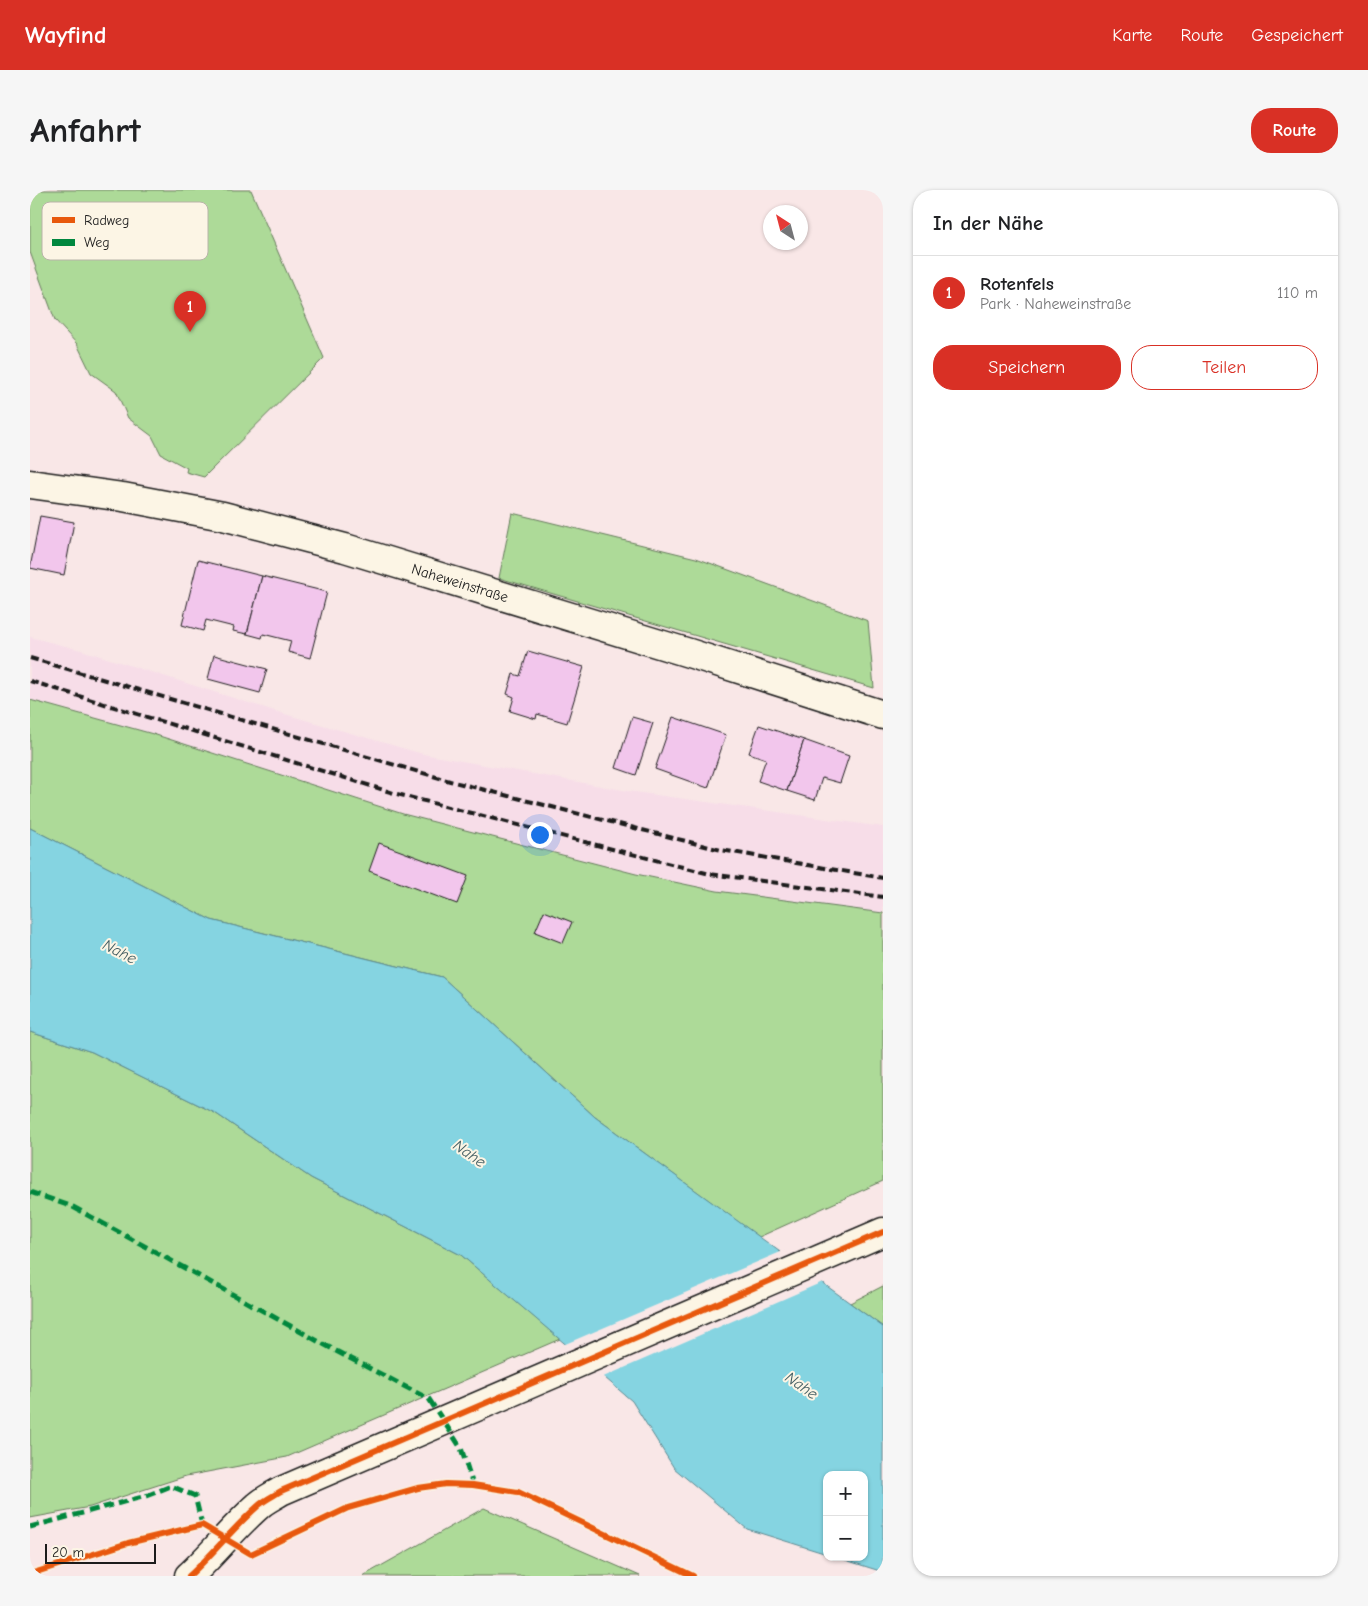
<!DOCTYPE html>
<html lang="de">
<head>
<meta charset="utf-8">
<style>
  body { margin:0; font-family:"Comic Neue",sans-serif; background:#f6f6f6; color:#202124 }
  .controls { position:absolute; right:15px; bottom:15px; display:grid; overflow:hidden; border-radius:10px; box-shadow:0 1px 4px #0004 }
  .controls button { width:45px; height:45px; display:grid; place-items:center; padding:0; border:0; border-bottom:1px solid #e0e0e0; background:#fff; color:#202124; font:25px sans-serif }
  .compass { position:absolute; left:733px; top:15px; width:45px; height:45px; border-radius:50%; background:#fff; box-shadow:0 1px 4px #0004; rotate:324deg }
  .scale { position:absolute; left:15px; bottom:12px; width:111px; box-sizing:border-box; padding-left:5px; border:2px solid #1c1c1c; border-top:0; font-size:14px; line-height:18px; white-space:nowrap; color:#1c1c1c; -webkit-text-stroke:4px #fcf5e5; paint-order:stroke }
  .you { position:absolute; left:509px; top:644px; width:18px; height:18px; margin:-12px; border:4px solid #fff; border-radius:50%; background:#1a73e8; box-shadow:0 0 0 8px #1a73e833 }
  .badge { display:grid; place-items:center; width:32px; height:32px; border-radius:50%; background:#d93025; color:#fff; font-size:16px; font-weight:700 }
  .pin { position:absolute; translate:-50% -41px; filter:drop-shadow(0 1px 2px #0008) }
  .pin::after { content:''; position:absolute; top:26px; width:18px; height:15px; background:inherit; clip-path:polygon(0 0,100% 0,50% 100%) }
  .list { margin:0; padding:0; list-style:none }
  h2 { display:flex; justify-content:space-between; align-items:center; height:65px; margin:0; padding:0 20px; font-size:21px }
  h2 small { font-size:16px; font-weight:400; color:#757577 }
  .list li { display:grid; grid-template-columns:32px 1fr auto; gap:15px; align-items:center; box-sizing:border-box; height:75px; padding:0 20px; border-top:1px solid #e0e0e0 }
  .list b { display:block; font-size:19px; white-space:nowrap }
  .list p { margin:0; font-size:16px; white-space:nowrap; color:#757577 }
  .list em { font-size:16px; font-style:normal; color:#757577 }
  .actions { display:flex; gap:10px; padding:15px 20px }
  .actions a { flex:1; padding:11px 0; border:1px solid #d93025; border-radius:20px; text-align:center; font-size:18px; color:#d93025 }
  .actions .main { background:#d93025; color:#fff }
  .map { position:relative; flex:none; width:853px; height:1386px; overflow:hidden; border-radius:20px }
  header { display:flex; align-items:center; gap:30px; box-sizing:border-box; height:70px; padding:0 25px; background:#d93025; color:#fff }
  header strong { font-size:24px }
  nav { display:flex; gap:28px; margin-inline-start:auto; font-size:18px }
  .intro { display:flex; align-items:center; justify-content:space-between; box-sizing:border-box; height:120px; padding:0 30px }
  h1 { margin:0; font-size:35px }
  .button { padding:12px 22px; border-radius:20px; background:#d93025; color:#fff; font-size:18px; font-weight:700 }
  main { display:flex; gap:30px; padding:0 30px }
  aside { flex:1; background:#fff; border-radius:20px; box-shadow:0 1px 4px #0004 }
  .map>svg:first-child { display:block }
  .built { fill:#f7dde8 }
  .green { fill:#adda98; stroke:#647b5a }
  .water { fill:#85d4e1; stroke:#5b8a92 }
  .pier { fill:#f9e7e7 }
  .building { fill:#f2c6ec; stroke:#1c1c1c }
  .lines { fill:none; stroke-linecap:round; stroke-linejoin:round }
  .minor-casing { stroke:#1c1c1c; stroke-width:31 }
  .secondary-casing { stroke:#1c1c1c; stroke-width:31 }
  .minor { stroke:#fcf5e5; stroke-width:28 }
  .secondary { stroke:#fcf5e5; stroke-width:28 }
  .rail { stroke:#1c1c1c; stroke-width:4; stroke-dasharray:8 4; stroke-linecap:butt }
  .quiet { stroke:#00873e; stroke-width:5; stroke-dasharray:10 5; stroke-linecap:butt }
  .cycleway-casing { stroke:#fcf5e5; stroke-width:9 }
  .cycleway { stroke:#e8590c; stroke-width:6 }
  .labels { text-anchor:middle; stroke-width:4; stroke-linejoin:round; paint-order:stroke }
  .street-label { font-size:15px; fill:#1c1c1c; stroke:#fcf5e5 }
  .water-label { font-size:16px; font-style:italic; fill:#415c61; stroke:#fcf5e5 }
  .key { fill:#fcf5e5; stroke:#b9b4a9; stroke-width:1 }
  .key-label { font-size:14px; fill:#1c1c1c }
</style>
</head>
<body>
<header>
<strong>Wayfind</strong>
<nav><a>Karte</a><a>Route</a><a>Gespeichert</a></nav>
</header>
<div class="intro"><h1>Anfahrt</h1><a class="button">Route</a></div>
<main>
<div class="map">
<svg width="853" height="1386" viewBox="0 0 853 1386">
  <rect width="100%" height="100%" fill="#f9e7e7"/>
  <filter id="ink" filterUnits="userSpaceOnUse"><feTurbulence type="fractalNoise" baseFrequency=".02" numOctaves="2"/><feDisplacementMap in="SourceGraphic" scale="10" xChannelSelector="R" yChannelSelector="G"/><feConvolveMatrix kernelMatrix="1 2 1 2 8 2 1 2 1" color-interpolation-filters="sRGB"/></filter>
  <g filter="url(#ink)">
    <!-- built -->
    <path class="built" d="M0,447L51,460L251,523L393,564L598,601L853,637V723L687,701L606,684L373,624L123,544L0,510Z"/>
    <!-- green -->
    <g class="green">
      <path d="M0,0H221L294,168L174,287L156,282L157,278L131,264L122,246L98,228L86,201L61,183L47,154L25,130L0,62Z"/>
      <path d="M482,323L666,368L838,431L844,498L469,388Z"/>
      <path d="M0,510L123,544L373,624L606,684L687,701L853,723V991L729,1047L565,927L412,787L181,730L0,638Z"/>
      <path d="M0,842L62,862L185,923L281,988L431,1065L530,1149L257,1267L156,1286L60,1317L0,1328Z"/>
      <path d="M853,1096V1137L820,1113Z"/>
      <path d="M454,1318L610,1386H333Z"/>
    </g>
    <!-- water -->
    <path class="water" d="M0,638L181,730L412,787L565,927L853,1137V1382L806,1367H834V1285H797V1364L717,1339L644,1278L602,1211L431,1065L281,988L185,923L62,862L0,842Z"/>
    <!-- pier -->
    <path class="pier" d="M753,1061L795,1091L571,1188L533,1155Z"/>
    <!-- building -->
    <g class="building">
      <path d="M10,326L44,332L34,385L0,378Z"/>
      <path d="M168,370L232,386L217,444L203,441L204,437L176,430L173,441L152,435Z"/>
      <path d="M232,386L297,402L280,468L258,462L261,451L233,444L232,448L217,444Z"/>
      <path d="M498,461L554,477L537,533L507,524L506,529L480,521L484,507L477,504L483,484L490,486Z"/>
      <path d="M184,465L237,479L230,503L178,489Z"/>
      <path d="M602,527L623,533L606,585L586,578Z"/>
      <path d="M643,527L696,545L678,598L625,579Z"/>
      <path d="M729,535L774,550L757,601L728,591L736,569L719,563Z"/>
      <path d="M774,550L819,566L810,593L792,588L785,610L757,601Z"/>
      <path d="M349,653L438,686L427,714L339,681Z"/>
      <path d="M514,721L542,732L533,753L505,742Z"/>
    </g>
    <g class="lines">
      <!-- minor casing -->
      <g class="minor-casing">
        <path id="minor" d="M159,1386C183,1364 203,1338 228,1316C234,1310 243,1306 251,1301L853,1042"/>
      </g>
      <!-- secondary casing -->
      <g class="secondary-casing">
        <path id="secondary" d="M0,294L93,307L193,326L315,358L659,463L853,525"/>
      </g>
      <!-- minor -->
      <use href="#minor" class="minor"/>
      <!-- secondary -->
      <use href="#secondary" class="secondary"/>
      <!-- rail -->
      <g class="rail">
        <path d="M0,468L420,591L691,660L853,688"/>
        <path d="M0,491L367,604L680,684L853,707"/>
      </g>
      <!-- quiet -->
      <g class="quiet">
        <path d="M0,1002L43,1017L306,1161L399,1209L431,1258L443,1295"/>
        <path d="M0,1337L116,1306L141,1296L165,1306L172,1335"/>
      </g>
      <!-- cycleway casing -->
      <g class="cycleway-casing">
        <g id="cycleway">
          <path d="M0,1384L98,1353L172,1335L221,1364L318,1318L388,1298L416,1294L443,1295L488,1302L663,1386"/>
          <path d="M159,1386C183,1364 203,1338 228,1316C234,1310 243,1306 251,1301L853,1042"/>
        </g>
      </g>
      <!-- cycleway -->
      <use href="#cycleway" class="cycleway"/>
    </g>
  </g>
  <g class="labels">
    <!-- street labels -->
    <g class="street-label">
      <text transform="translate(430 393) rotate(17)" y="5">Naheweinstraße</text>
    </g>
    <!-- water labels -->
    <g class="water-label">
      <text transform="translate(90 761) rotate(27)" y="6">Nahe</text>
      <text transform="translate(440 963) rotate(35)" y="6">Nahe</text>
      <text transform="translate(772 1195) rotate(35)" y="6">Nahe</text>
    </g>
  </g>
  <!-- legend -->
  <rect x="12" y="12" width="166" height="58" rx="8" class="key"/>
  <rect x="22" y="27" width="23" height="6" fill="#e8590c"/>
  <rect x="22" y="49" width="23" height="7" fill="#00873e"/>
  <g class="key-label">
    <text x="54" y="35">Radweg</text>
    <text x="54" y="57">Weg</text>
  </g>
</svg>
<div class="controls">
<button>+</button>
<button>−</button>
</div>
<svg class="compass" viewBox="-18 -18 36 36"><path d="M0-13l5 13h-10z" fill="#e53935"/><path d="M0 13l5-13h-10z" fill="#757577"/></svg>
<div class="scale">20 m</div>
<div class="you"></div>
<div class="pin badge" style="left:160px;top:142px">1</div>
</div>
<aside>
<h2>In der Nähe<small></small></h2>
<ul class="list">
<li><span class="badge">1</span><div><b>Rotenfels</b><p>Park · Naheweinstraße</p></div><em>110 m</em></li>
</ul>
<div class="actions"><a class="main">Speichern</a><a>Teilen</a></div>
</aside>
</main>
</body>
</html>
